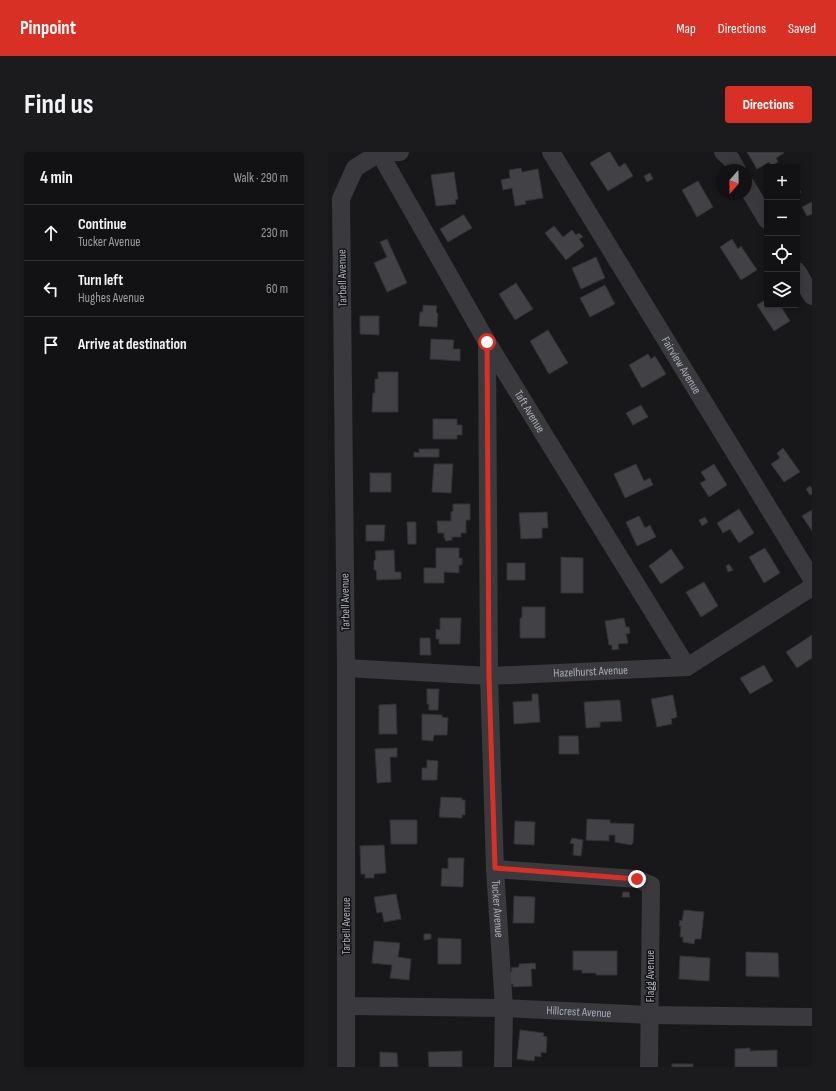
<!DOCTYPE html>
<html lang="en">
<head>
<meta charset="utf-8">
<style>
  body { margin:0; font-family:"Sofia Sans Condensed",sans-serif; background:#1b1a1c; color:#f1f3f6 }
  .controls { position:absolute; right:12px; top:12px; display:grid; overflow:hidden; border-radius:4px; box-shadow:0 2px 6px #0003 }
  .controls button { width:36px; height:36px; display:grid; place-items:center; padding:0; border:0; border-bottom:1px solid #313133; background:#121113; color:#f1f3f6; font:20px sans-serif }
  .compass { position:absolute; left:388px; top:12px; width:36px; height:36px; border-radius:50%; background:#121113; box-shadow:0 2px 6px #0003; rotate:200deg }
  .stop { position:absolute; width:12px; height:12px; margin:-9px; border:3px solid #d93025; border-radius:50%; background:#fff }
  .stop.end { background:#d93025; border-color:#fff; box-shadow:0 1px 4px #0008 }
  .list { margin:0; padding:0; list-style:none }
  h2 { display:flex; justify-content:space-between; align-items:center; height:52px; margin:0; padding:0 16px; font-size:17px }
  h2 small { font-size:13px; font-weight:400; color:#9c9da0 }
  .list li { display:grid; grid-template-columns:26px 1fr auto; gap:12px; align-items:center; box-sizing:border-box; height:56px; padding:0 16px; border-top:1px solid #313133 }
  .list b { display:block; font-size:15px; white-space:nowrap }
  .list p { margin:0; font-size:13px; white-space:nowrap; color:#9c9da0 }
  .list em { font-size:13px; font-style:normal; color:#9c9da0 }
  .icon { flex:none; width:22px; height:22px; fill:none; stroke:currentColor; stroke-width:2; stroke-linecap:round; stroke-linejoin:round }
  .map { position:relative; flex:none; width:484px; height:915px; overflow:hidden; border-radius:4px }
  header { display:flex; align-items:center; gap:24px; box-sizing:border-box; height:56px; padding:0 20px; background:#d93025; color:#fff }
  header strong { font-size:19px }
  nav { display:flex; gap:22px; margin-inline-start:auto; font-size:14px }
  .intro { display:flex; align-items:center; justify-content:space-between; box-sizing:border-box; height:96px; padding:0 24px }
  h1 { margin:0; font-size:28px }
  .button { padding:10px 18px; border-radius:4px; background:#d93025; color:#fff; font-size:14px; font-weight:700 }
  main { display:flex; gap:24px; padding:0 24px }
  aside { flex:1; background:#121113; border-radius:4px; box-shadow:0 2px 6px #0003 }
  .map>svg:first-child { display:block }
  .building { fill:#424246; stroke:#323235 }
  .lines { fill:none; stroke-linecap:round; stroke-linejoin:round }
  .minor { stroke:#39393e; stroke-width:18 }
  .route { stroke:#d93025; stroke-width:5 }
  .labels { text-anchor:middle; stroke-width:3; stroke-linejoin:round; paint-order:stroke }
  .street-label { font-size:12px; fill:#aaaeb9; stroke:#131214 }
</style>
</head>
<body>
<header>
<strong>Pinpoint</strong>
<nav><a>Map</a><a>Directions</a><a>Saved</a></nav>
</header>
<div class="intro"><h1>Find us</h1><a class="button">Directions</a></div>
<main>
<aside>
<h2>4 min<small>Walk · 290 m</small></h2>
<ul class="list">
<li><svg class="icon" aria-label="ahead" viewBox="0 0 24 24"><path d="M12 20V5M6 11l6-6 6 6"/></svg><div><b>Continue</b><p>Tucker Avenue</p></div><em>230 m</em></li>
<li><svg class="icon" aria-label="left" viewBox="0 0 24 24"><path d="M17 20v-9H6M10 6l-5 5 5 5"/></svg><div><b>Turn left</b><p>Hughes Avenue</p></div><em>60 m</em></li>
<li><svg class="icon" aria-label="arrive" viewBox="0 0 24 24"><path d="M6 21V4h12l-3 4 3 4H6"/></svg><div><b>Arrive at destination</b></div></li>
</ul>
</aside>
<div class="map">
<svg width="484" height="915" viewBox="0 0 484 915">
  <rect width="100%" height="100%" fill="#181719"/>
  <!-- building -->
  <g class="building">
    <path d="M280,0H282L291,15L297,11L305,24L280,39L262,11Z"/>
    <path d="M419,0H455L456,1L448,6L450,10L443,14L441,10L429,17Z"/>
    <path d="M193,16L194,20L210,17L215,46L197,49L198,52L187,54L184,36L175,38L173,28L182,26L181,18Z"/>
    <path d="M126,20L130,47L127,48L128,52L108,54L103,23Z"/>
    <path d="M322,21L325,27L319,30L316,24Z"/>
    <path d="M370,29L385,55L369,65L354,38Z"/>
    <path d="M469,34L473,40L469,43Z"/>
    <path d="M484,50V62L479,64L474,55Z"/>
    <path d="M135,63H136L144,76L120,90L112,77Z"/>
    <path d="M226,74L235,85L244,78L248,83L251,81L255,85L251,87L256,94L238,108L217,81Z"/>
    <path d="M59,87L79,131L59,140L46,111L59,105L52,90Z"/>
    <path d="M404,87L410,97L413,94L429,118L413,128L392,95Z"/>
    <path d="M268,105L277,126L253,137L244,116Z"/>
    <path d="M188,131L205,157L187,168L171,142Z"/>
    <path d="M277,133L287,152L262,165L252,146Z"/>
    <path d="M439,147V153H452L462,169L446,179L429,153Z"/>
    <path d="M95,153L109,154L108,160L110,162L109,175L91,174L92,160H95Z"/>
    <path d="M32,164H51V183L32,182Z"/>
    <path d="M220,178L240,211L221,222L202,189Z"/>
    <path d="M103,187L126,188L125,197H132V209L102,207Z"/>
    <path d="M320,202L323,207L327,204L338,222L314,236L301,213Z"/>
    <path d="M50,220H70V260H44L45,241H47V227H50Z"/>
    <path d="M313,253L320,265L305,273L298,261Z"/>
    <path d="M105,267H129V273H134V283H129V287H105Z"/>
    <path d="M455,296L472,320L456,330L443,312L452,306L449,301Z"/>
    <path d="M91,297H111V305H86V300L91,301Z"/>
    <path d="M106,312H125L123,341L104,340Z"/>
    <path d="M308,312L316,329L322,326L325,333L297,346L286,322Z"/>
    <path d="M386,312L399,333L381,345L372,331L378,328L373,320Z"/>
    <rect x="42" y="321" width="21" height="19"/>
    <path d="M482,334L484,337V342L482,343L478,337Z"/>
    <path d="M125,352H142V368H138V381H133V385H124V388L118,389L116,385V381H110L109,369H123V360L125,359Z"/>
    <path d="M411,357L426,381L411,391L402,377L395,381L389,371Z"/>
    <path d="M484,358V379L474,364Z"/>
    <path d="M219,360L220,376H214V386L193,387L191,361Z"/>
    <path d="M311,364L317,376L322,373L328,385L309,394L298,370Z"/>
    <path d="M377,365L380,370L374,374L371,368Z"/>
    <path d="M79,370H88V392H80Z"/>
    <path d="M38,373H57L56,389H38Z"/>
    <path d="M108,396H131V406H134V413H131V421L116,420V431H96V416H108Z"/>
    <path d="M437,396L452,421L436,431L421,405Z"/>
    <path d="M343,397L356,416L333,432L321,414Z"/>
    <path d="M66,398L67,420H73V427L49,428L48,418H46V409L48,407L47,399Z"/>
    <path d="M233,405L255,406V441H233Z"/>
    <rect x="179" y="411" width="18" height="17"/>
    <path d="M401,412L405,418L400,420L398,414Z"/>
    <path d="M376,430L390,454L373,465L358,440Z"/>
    <path d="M194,455H217V486H192V466H194Z"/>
    <path d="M112,466H133L132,492H111V487H108V477L112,478Z"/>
    <path d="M296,466L298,475H301L302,481L298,482L300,491L290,492L291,497L284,498V493H281L277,469Z"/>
    <path d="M484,483V506L469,516L458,500Z"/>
    <path d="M92,486H102L103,503H92Z"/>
    <path d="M436,513L445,529L422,542L412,526Z"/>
    <path d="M99,537H111L110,558H101V552H99Z"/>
    <path d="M204,542H210L212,570L186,572L185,550L204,549Z"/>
    <path d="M345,543L349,565L343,567L344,572L329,575L323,547Z"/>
    <path d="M291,548L292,549L294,569L272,570V575L258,576L256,550Z"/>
    <path d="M68,552L69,582H51V553Z"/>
    <path d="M94,562L114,563V565L120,566L119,583H106L105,589L94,588Z"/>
    <path d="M231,584H250L251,602H231Z"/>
    <path d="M69,596V605H62L63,630L49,631L47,597Z"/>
    <path d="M99,608L110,609L109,628H94V616H99Z"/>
    <path d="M113,645L134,646V648H137V663H134V666L111,665Z"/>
    <path d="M259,667L282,668V671L306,672L305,691L303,693L287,690V683H281V689L258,688Z"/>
    <path d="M62,668H89V692H63Z"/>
    <path d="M187,669L207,670L206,693L186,692Z"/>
    <path d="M244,686L255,688L253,704L245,703L246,692L242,691Z"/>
    <path d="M56,693L58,721L46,722V726H37V722H33L32,694Z"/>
    <path d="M120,706H136L135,735L113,734L114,716L120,717Z"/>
    <path d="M295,740H301L302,745H294Z"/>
    <path d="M68,742L73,767L56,770L54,760L49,761L46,745Z"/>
    <path d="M186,744L207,745L206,771H185Z"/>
    <path d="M356,758L376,760L373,787H367L366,792L355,790V785H352L353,774H351L352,768L354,769Z"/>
    <path d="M96,782H103V787L96,788Z"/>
    <path d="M110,786L133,787V812H110Z"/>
    <path d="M46,789L72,791L70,805L83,807L81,828L62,826L64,813L44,811Z"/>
    <path d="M245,799H289V823H268V821H254V818H245Z"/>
    <path d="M418,800L450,801L451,825L418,824Z"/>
    <path d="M352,804L382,806L381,829L351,827Z"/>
    <path d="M207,811L208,817H203L204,834L185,835V832H181L180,820H184L183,816L191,815V812Z"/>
    <path d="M192,878L216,881L215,884L219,885L218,901L213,900V905L207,904L206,909L189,907Z"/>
    <path d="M422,896V899L449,898V915H407V897Z"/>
    <path d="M134,899V915H101L100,900Z"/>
    <path d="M52,900L69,901L70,915H52Z"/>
    <rect x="344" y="912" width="21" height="3"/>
  </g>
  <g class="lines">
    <!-- minor -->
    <g class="minor">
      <path id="s1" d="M51,0L159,190L359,515"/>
      <path id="s2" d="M223,0L484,427"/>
      <path d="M395,0L403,7L409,18"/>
      <path d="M418,33L439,68"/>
      <path d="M469,119L484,144"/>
      <path id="s3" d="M159,190L161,524L167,717L176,856L175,915"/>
      <path id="s4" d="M18,516L161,524L359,515L484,435"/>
      <path d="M167,717L309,727L323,733L321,915"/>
      <path id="s5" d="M18,854L176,856L322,863L484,865"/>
      <path d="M18,915V516L13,47L27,16L51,1L72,0"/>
    </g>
  </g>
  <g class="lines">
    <!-- route -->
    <path class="route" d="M159,190L161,524L167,716L309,727"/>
  </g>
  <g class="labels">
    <!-- street labels -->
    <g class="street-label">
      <text transform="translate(14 126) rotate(-91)" y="4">Tarbell Avenue</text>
      <text dy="4" stroke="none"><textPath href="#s2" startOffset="250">Fairview Avenue</textPath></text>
      <text dy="4" stroke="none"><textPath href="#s1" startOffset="300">Taft Avenue</textPath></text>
      <text transform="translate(17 450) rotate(-91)" y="4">Tarbell Avenue</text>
      <text dy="4" stroke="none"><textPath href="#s4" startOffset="245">Hazelhurst Avenue</textPath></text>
      <text dy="4" stroke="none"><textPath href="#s3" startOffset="567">Tucker Avenue</textPath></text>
      <text transform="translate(18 774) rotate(-90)" y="4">Tarbell Avenue</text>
      <text transform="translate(322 824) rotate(-90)" y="4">Flagg Avenue</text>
      <text dy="4" stroke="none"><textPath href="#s5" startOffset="233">Hillcrest Avenue</textPath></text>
    </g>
  </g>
</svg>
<div class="controls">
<button>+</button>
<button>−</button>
<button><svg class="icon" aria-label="locate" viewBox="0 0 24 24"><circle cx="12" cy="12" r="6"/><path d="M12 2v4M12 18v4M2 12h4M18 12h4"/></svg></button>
<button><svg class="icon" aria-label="layers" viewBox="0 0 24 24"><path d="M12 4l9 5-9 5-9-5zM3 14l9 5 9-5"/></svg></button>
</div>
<svg class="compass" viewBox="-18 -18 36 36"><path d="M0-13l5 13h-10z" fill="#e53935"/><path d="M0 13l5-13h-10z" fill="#9c9da0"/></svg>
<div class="stop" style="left:159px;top:190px"></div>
<div class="stop end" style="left:309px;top:727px"></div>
</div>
</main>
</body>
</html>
